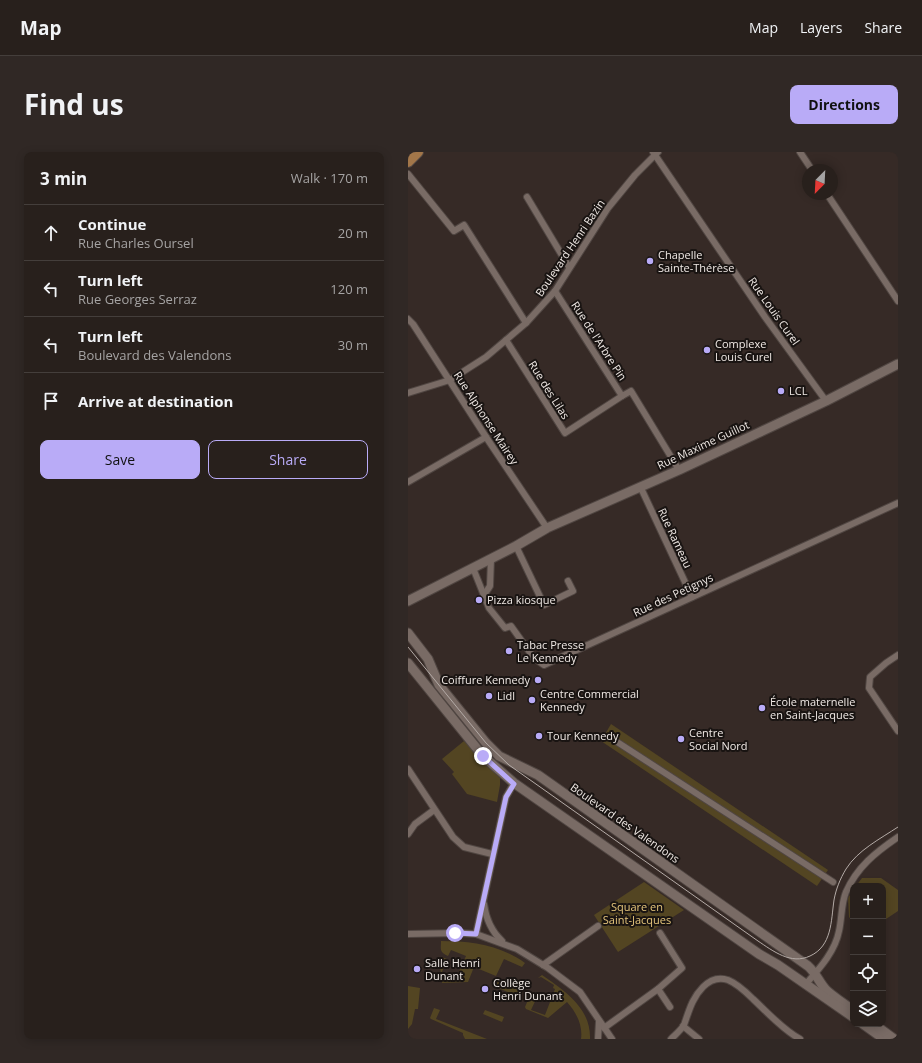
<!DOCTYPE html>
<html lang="en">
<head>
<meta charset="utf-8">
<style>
  body { margin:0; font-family:"Open Sans",sans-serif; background:#302825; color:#f1f3f6 }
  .controls { position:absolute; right:12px; bottom:12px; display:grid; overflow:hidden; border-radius:8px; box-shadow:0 2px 10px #0003 }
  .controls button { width:36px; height:36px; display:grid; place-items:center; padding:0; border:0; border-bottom:1px solid #443e3b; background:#28201c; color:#f1f3f6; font:20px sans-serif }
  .compass { position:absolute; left:394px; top:12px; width:36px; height:36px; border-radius:50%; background:#28201c; box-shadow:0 2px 10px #0003; rotate:204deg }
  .stop { position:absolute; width:12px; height:12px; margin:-9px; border:3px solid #b9abf7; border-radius:50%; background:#fff }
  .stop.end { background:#b9abf7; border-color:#fff; box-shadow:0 1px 4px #0008 }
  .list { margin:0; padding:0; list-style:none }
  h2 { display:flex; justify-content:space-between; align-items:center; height:52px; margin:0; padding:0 16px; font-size:17px }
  h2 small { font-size:13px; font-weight:400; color:#a5a3a3 }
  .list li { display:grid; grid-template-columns:26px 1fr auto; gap:12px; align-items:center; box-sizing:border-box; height:56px; padding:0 16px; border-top:1px solid #443e3b }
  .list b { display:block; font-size:15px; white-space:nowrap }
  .list p { margin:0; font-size:13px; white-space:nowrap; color:#a5a3a3 }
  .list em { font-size:13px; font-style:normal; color:#a5a3a3 }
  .actions { display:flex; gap:8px; padding:12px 16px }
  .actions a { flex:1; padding:9px 0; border:1px solid #b9abf7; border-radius:8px; text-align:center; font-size:14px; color:#b9abf7 }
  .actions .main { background:#b9abf7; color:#111 }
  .icon { flex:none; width:22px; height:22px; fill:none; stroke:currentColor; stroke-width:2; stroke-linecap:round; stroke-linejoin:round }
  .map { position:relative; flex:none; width:490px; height:887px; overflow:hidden; border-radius:8px }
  header { display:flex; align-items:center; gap:24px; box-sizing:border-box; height:56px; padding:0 20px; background:#28201c; border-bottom:1px solid #443e3b }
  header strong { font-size:19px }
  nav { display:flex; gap:22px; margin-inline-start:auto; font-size:14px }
  .intro { display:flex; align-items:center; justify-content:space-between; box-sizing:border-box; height:96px; padding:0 24px }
  h1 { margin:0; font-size:28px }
  .button { padding:10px 18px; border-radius:8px; background:#b9abf7; color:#111; font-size:14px; font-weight:700 }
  main { display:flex; gap:24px; padding:0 24px }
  aside { flex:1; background:#28201c; border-radius:8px; box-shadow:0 2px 10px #0003 }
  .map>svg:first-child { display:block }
  .green { fill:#534522 }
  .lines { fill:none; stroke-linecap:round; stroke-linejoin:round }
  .street-casing { stroke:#504642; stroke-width:8 }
  .secondary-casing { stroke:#504642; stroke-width:11 }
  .primary-casing { stroke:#504642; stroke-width:12 }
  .street { stroke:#796b65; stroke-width:6 }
  .secondary { stroke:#796b65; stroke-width:9 }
  .primary { stroke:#a27649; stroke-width:10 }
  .tram { stroke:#b4aba7; stroke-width:1 }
  .route { stroke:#b9abf7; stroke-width:5 }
  .poi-dot { fill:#b9abf7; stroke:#191412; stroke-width:1.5 }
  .labels { text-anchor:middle; stroke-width:4; stroke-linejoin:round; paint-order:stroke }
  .street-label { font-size:11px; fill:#f0e9e5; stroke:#191412 }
  .poi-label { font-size:11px; fill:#f0e9e5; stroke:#191412; text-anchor:start }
  .park-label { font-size:11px; fill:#e6c67c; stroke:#191412 }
</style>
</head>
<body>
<header>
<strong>Map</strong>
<nav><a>Map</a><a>Layers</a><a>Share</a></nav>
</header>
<div class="intro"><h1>Find us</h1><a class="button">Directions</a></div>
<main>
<aside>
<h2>3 min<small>Walk · 170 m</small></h2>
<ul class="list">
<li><svg class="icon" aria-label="ahead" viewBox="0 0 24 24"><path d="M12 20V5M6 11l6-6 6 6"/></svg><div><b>Continue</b><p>Rue Charles Oursel</p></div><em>20 m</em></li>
<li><svg class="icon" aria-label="left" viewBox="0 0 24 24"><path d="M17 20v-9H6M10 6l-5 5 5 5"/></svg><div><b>Turn left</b><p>Rue Georges Serraz</p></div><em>120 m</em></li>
<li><svg class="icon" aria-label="left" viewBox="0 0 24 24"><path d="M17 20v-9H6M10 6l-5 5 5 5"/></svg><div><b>Turn left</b><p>Boulevard des Valendons</p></div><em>30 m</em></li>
<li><svg class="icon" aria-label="arrive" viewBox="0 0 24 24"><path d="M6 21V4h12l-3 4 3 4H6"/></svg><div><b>Arrive at destination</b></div></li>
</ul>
<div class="actions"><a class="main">Save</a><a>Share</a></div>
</aside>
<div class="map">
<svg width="490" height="887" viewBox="0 0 490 887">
  <rect width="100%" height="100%" fill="#362a26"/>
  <!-- green -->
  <g class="green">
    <path d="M203,572L420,718L409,734L193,589Z"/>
    <path d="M56,589L92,626V633L89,650L59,642L44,622L46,620L34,607Z"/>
    <path d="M454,726H473L490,738V759L475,769V734H448Z"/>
    <path d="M236,730L276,758L210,800L186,763Z"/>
    <path d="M445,738V770L441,765L440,746Z"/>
    <path d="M33,789C63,789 92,793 117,811L114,815L96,807L88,824L66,815L60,830L34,831L31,806L34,805L39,807L34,820L48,826L58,804L43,798L40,804C31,800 33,798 33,789Z"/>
    <path d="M134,823C157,839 183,856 182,887H173C175,873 168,860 159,850L140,866L118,857L117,855L120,848H126L130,843L123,858L137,863L147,837L145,836L146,833L133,825L130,826Z"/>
    <path d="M90,829L113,839L111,845L88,835Z"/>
    <path d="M0,834L12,836L10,857H7L4,872L0,877Z"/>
    <path d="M26,856L32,858L28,867L79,887H57L55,883V881L23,867L22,866Z"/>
    <path d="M77,858L96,865L94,870L75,862Z"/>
  </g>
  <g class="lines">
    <!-- street casing -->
    <g class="street-casing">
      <g id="street">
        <path d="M245,0L357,165L418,249"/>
        <path d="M392,0L404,18"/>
        <path d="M0,22L46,79L56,73L118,171"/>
        <path d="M419,42L490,149"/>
        <path d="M119,45L161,115"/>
        <path d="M147,139L214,244L223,239L271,318"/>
        <path d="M0,167L5,172L78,285L139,376"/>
        <path d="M98,188L157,281L214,244"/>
        <path d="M0,241L42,228L78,205L118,171L147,139L200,56L227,23L250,0"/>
        <path d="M0,330L78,285"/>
        <path d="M232,334L284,445"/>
        <path d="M108,394L136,453L165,439L160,429"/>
        <path d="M65,416L81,456L97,476L103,474L126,506L136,513L490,351"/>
        <path d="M76,443L82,434L83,407"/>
        <path d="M490,503L478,511L462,525L461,536L490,579"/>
        <path d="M203,586L425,730"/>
        <path d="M0,617L45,685L56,695L84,702"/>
        <path d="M0,682L7,672L26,658"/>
        <path d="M76,752C78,767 83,779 94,789"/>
        <path d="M0,782L52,781L68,782L109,797L140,816L172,840L204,887"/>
        <path d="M68,782L98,645L106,631"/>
        <path d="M135,813L190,774"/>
        <path d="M397,833C411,817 427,800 431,779C434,766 433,752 438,740C449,715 468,700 490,685"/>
        <path d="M250,837L262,855"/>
        <path d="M275,874L291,887"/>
        <path d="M196,876L250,837L274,816L252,781"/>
        <path d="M190,887L191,869"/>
        <path d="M263,887C267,883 273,878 276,873C281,859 284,846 295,835C302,828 311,825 320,828C330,832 338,840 345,847C359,860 375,878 392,887"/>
      </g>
    </g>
    <!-- secondary casing -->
    <g class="secondary-casing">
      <g id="secondary">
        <path d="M0,449L108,394L139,376L271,318L350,281L418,249L490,212"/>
        <path d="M0,481L20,507L31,533L78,591L91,604L130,623L400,814C409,822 411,831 419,839C427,846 436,852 445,858"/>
        <path d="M0,511L75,604L106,631L351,802L370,813L445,865"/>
        <path d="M455,872L476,887"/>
        <path d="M471,876L486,887"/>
      </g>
    </g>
    <!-- primary casing -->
    <g class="primary-casing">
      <path id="primary" d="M0,10L10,0"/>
    </g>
    <!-- street -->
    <use href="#street" class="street"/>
    <!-- secondary -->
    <use href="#secondary" class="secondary"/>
    <!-- primary -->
    <use href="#primary" class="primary"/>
    <!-- tram -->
    <path class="tram" d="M0,495L78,591L101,613L350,789C365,799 383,813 402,804C424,794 423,769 426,748C428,737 432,727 438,717C450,698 472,687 490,675"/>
  </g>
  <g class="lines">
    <!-- route -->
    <path class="route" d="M47,781L68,782L98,645L106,632L75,604"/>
  </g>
  <!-- markers -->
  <g class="poi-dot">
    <circle cx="242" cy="109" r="4"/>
    <circle cx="299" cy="198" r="4"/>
    <circle cx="373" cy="239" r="4"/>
    <circle cx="71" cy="448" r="4"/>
    <circle cx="101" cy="499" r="4"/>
    <circle cx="130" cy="528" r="4"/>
    <circle cx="81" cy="544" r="4"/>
    <circle cx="124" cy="548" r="4"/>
    <circle cx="354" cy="556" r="4"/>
    <circle cx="131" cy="584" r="4"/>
    <circle cx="273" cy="587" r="4"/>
    <circle cx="9" cy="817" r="4"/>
    <circle cx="77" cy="837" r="4"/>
  </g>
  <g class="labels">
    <!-- street labels -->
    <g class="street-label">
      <text transform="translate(162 96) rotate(-56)" y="4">Boulevard Henri Bazin</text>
      <text transform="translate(366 159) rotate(55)" y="4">Rue Louis Curel</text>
      <text transform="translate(191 189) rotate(57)" y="4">Rue de l'Arbre Pin</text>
      <text transform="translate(141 238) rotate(58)" y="4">Rue des Lilas</text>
      <text transform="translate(78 266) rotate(57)" y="4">Rue Alphonse Mairey</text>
      <text transform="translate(295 293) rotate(-25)" y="4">Rue Maxime Guillot</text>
      <text transform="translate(267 386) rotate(65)" y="4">Rue Rameau</text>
      <text transform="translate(265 443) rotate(-25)" y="4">Rue des Petignys</text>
      <text transform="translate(217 671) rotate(35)" y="4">Boulevard des Valendons</text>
    </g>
    <!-- poi labels -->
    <g class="poi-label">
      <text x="250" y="107">Chapelle<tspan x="250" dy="13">Sainte-Thérèse</tspan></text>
      <text x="307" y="196">Complexe<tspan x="307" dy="13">Louis Curel</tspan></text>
      <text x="381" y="243">LCL</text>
      <text x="79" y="452">Pizza kiosque</text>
      <text x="109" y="497">Tabac Presse<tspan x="109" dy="13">Le Kennedy</tspan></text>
      <text x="122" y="532" text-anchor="end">Coiffure Kennedy</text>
      <text x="132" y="546">Centre Commercial<tspan x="132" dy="13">Kennedy</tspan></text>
      <text x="89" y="548">Lidl</text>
      <text x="362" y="554">École maternelle<tspan x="362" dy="13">en Saint-Jacques</tspan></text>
      <text x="281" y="585">Centre<tspan x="281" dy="13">Social Nord</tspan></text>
      <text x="139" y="588">Tour Kennedy</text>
      <text x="17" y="815">Salle Henri<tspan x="17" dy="13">Dunant</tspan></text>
      <text x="85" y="835">Collège<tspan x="85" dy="13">Henri Dunant</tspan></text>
    </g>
    <!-- park labels -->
    <g class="park-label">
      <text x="229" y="759">Square en<tspan x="229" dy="13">Saint-Jacques</tspan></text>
    </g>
  </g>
</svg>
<div class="controls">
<button>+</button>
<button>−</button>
<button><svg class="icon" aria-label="locate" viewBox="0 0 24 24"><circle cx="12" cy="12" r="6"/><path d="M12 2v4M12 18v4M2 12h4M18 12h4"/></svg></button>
<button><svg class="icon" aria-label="layers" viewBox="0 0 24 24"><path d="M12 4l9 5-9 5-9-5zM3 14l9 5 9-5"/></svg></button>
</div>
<svg class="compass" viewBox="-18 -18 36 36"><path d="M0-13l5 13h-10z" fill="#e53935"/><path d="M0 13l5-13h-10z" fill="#a5a3a3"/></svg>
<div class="stop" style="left:47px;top:781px"></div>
<div class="stop end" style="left:75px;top:604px"></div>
</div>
</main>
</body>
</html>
